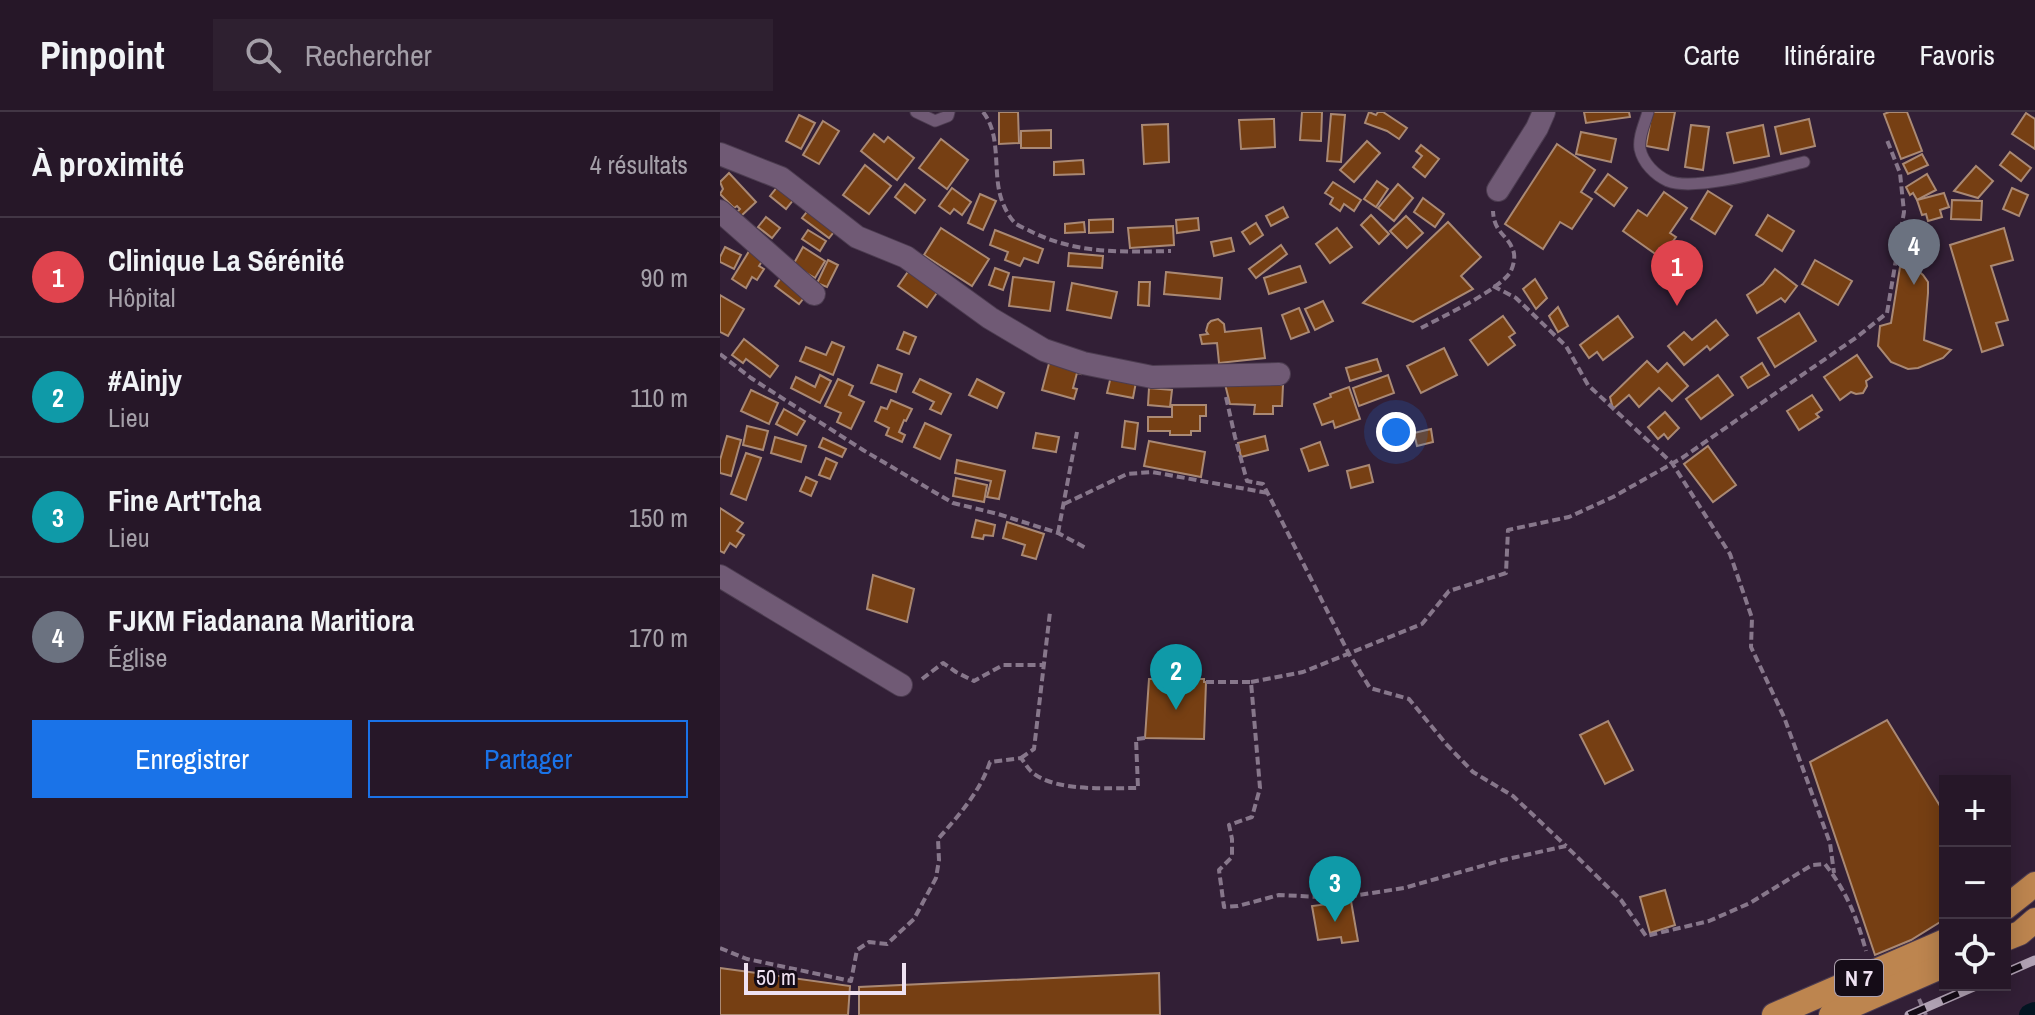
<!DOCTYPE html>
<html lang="fr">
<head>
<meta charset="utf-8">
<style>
  body { margin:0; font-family:"Archivo Narrow",sans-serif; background:#2e2030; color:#f1f3f6 }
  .controls { position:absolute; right:24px; bottom:24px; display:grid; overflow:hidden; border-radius:0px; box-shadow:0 4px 20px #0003 }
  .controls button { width:72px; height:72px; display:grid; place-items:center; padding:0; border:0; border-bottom:2px solid #423645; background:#261728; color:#f1f3f6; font:40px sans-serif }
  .scale { position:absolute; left:24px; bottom:20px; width:162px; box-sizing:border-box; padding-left:8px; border:4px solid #efe2f2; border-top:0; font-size:22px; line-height:28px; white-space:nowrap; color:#efe2f2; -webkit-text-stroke:6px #150c17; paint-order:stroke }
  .you { position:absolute; left:676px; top:320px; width:28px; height:28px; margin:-20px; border:6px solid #fff; border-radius:50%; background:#1a73e8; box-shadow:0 0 0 12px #1a73e833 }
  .badge { display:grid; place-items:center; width:52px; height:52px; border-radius:50%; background:#1a73e8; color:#fff; font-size:26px; font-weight:700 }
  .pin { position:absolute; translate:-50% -66px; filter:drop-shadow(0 2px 4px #0008) }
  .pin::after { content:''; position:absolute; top:42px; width:28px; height:24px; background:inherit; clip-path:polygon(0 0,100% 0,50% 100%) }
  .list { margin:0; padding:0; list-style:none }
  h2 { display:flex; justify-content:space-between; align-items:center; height:104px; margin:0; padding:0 32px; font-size:34px }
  h2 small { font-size:26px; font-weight:400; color:#a49fa8 }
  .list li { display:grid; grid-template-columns:52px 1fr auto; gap:24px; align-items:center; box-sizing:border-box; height:120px; padding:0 32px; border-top:2px solid #423645 }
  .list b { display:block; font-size:30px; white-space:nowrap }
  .list p { margin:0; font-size:26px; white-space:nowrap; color:#a49fa8 }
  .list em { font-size:26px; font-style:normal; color:#a49fa8 }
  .actions { display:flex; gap:16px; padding:24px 32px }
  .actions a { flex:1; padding:18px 0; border:2px solid #1a73e8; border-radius:0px; text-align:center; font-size:28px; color:#1a73e8 }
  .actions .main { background:#1a73e8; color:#fff }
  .icon { flex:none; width:44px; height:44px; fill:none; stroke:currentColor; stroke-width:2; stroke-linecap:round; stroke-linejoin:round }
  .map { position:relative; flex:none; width:1315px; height:903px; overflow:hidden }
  header { display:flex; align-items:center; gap:48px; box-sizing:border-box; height:112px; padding:0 40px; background:#261728; border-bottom:2px solid #423645 }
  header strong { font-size:38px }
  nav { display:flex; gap:44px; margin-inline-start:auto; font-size:28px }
  .search { width:560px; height:72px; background:#2e2030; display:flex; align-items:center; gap:20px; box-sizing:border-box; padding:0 28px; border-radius:0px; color:#a49fa8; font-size:30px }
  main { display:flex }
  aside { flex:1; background:#261728 }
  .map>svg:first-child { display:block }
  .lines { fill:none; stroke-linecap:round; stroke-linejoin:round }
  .stream { stroke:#031522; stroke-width:7 }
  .canal { stroke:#031522; stroke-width:22 }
  .building { fill:#763f13; stroke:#aa8974; stroke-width:2 }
  .lane-casing { stroke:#4c3c50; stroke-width:13 }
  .street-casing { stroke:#4c3c50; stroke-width:24 }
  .primary-casing { stroke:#4c3c50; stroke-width:26 }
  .path { stroke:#87778b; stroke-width:4; stroke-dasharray:8 4; stroke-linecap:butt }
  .lane { stroke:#705a75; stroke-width:11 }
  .street { stroke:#705a75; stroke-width:22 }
  .primary { stroke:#bd854f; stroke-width:24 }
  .rail-casing { stroke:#b1a2b4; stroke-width:9 }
  .rail { stroke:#150c17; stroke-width:6; stroke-dasharray:18; stroke-linecap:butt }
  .labels { text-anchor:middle; stroke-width:6; stroke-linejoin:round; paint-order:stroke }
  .shield { fill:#150c17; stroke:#aea2b0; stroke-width:2 }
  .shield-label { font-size:22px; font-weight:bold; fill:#efe2f2 }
</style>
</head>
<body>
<header>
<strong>Pinpoint</strong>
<div class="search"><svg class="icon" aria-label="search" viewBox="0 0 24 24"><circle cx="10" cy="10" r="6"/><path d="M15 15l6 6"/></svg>Rechercher</div>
<nav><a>Carte</a><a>Itinéraire</a><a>Favoris</a></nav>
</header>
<main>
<aside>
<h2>À proximité<small>4 résultats</small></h2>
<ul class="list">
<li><span class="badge" style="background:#e0444e">1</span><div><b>Clinique La Sérénité</b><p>Hôpital</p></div><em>90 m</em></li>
<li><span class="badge" style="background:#0f9aa8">2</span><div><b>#Ainjy</b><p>Lieu</p></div><em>110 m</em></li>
<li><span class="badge" style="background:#0f9aa8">3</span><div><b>Fine Art'Tcha</b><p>Lieu</p></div><em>150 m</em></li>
<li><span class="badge" style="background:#6b7280">4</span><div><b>FJKM Fiadanana Maritiora</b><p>Église</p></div><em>170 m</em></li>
</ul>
<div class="actions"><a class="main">Enregistrer</a><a>Partager</a></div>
</aside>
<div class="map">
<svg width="1315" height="903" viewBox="0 0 1315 903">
  <rect width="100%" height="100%" fill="#321f36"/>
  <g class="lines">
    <!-- stream -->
    <path class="stream" d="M1306,903L1315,899"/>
    <!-- canal -->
    <path class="canal" d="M1310,903L1315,901"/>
  </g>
  <!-- building -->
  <g class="building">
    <path d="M279,0H298L299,31L279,32Z"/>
    <path d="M582,0H602L601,29L580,28Z"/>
    <path d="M649,0L656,3L658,0H663L687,16L679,27L667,19L645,11Z"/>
    <path d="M864,0H909L910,5L866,11Z"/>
    <path d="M932,0H955L948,38L926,34Z"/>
    <path d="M1169,0H1187L1202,39L1181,47L1164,2Z"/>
    <path d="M1306,1L1315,7V37L1292,22Z"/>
    <path d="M611,2L625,3L621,50L607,49Z"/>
    <path d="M79,3L95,11L81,37L66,29Z"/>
    <path d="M554,7L555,35L521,37L519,8Z"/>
    <path d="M1089,7L1095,34L1061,42L1055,15Z"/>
    <path d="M103,9L119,19L99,52L83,43Z"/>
    <path d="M448,12L449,50L424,52L422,13Z"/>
    <path d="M971,13L989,15L983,58L965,55Z"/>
    <path d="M1043,13L1049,44L1014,51L1007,21Z"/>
    <path d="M331,18V36H301V19Z"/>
    <path d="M861,20L896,27L891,50L856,42Z"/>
    <path d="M154,22L164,30L168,25L194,46L177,68L141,39Z"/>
    <path d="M221,27L248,48L227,77L199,56Z"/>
    <path d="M647,29L660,41L634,70L620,58Z"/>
    <path d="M837,32L875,58L861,80L872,87L852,117L840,110L823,137L785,112Z"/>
    <path d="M701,33L719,47L705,65L693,55L702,44L696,39Z"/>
    <path d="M1290,40L1311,56L1301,69L1280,53Z"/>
    <path d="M1202,42L1208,53L1188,62L1183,52Z"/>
    <path d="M363,48L364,62L334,63V50Z"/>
    <path d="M145,53L171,74L149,102L123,83Z"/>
    <path d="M1256,54L1273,69L1258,86L1234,79Z"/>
    <path d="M9,61L36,90L21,104L17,100L20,97L17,94L14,96L0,82L3,77L0,70Z"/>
    <path d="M888,62L907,76L894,94L875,80Z"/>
    <path d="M1207,62L1216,78L1197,88L1193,81L1190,83L1186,75Z"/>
    <path d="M657,69L668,77L656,95L644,87Z"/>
    <path d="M613,70L641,88L634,99L624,92L620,99L610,92L613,86L605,81Z"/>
    <path d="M185,72L205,88L195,101L175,85Z"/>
    <path d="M678,72L693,86L674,109L658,96Z"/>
    <path d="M58,74L74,87L66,97L50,84Z"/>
    <path d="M232,76L251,90L242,103L234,97L230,102L219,94Z"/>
    <path d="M1292,76L1308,83L1299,104L1283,97Z"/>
    <path d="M988,79L1012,94L995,122L971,107Z"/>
    <path d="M944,80L967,96L950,121L956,125L941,146L903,119L918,98L927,104Z"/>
    <path d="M1224,81L1229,95L1220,98L1222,105L1208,109L1206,102L1202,103L1197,88Z"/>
    <path d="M260,82L276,89L263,118L248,111Z"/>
    <path d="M703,86L724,102L715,115L694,100Z"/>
    <path d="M1232,88L1262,89L1261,108L1231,107Z"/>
    <path d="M563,95L568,105L551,114L546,104Z"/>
    <path d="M90,96L117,116L109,126L82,106Z"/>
    <path d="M651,103L669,122L659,132L641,113Z"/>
    <path d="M1048,103L1074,119L1062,139L1036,123Z"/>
    <path d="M686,104L703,121L687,136L670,119Z"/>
    <path d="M46,105L60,116L52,126L38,115Z"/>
    <path d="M478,106L479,118L457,121L456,108Z"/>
    <path d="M393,107V120L369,121V108Z"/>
    <path d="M364,110L365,120L345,121V112Z"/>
    <path d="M728,110L761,145L741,164L753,177L693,210L643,191Z"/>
    <path d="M536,111L543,123L530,132L522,120Z"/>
    <path d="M453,114L454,133L410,136L408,116Z"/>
    <path d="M221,116L269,147L252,174L204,143Z"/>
    <path d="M617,116L632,135L610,151L596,132Z"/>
    <path d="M1284,116L1293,148L1271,154L1288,208L1276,211L1283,233L1262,240L1230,133Z"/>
    <path d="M88,118L106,129L100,139L82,127Z"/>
    <path d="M275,118L323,137L318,151L304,146L300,154L285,148L288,140L270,133Z"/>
    <path d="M511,126L514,139L494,144L491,130Z"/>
    <path d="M561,133L567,142L536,166L529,157Z"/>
    <path d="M5,135L21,143L14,157L0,150V145Z"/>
    <path d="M83,135L105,149L95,166L73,153Z"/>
    <path d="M31,136L45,145L39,154L44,157L37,168L32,165L26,176L12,167Z"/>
    <path d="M349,141L383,144L382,156L348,154Z"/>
    <path d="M108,148L118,153L107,175L97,171Z"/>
    <path d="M1095,148L1132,169L1118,193L1082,172Z"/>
    <path d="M192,154L221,175L207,195L178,174Z"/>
    <path d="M580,154L586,170L549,182L544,166Z"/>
    <path d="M1180,155L1196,157L1203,163L1208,170V181L1204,228L1231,238L1223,246L1198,256L1188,257L1171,250L1158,234L1160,214L1171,211Z"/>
    <path d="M275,156L289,161L283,178L269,173Z"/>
    <path d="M1055,157L1077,174L1065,190L1061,186L1037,201L1027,183L1043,172Z"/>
    <path d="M446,160L502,166L500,187L444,182Z"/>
    <path d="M63,163L87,182L79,192L55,174Z"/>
    <path d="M293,165L334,170L330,199L289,194Z"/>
    <path d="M815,167L827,186L816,197L803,177Z"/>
    <path d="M419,170H430L429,194L418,193Z"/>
    <path d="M352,171L397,180L391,206L347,198Z"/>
    <path d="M0,183L24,197L8,224L0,220Z"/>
    <path d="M603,189L613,209L595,218L585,197Z"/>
    <path d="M838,195L848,214L838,220L829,204Z"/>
    <path d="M579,196L589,220L571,227L562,203Z"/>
    <path d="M1079,201L1096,229L1055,255L1038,226Z"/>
    <path d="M783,204L795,221L789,225L795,233L768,253L750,228Z"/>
    <path d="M898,204L913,225L883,248L877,240L869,246L860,233Z"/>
    <path d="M498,207L504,212L505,220L541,216L545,246L499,251L497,231L482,232L480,223L488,222L486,219L488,212L491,209Z"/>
    <path d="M996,208L1008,223L990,238L987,234L964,253L948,234L964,220L972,228Z"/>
    <path d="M184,220L196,225L189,242L177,237Z"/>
    <path d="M24,227L58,254L50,265L26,247L23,251L12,243Z"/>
    <path d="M112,230L124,235L113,263L80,249L86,235L106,243Z"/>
    <path d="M724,236L737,263L701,281L687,254Z"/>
    <path d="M1137,243L1152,265L1146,269L1147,274L1143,281L1136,282L1131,280L1120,288L1104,265Z"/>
    <path d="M331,244L364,253L361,262L357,261L353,276L357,277L354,287L322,278Z"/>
    <path d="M657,247L661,259L630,269L626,256Z"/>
    <path d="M927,249L938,260L947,251L968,274L952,289L939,276L919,295L909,283L893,297L890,285Z"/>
    <path d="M1042,251L1049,263L1028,276L1021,265Z"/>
    <path d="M158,253L182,262L176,280L151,271Z"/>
    <path d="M100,263L111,269L100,291L71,276L76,265L95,275Z"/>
    <path d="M668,263L674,281L639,294L633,276Z"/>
    <path d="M998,263L1013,283L981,307L966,287Z"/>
    <path d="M391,264L416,270L413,286L387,281Z"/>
    <path d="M118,267L133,274L129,283L144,290L131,317L117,310L121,301L105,294Z"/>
    <path d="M200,267L231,282L221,302L210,297L214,290L193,280Z"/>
    <path d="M257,267L284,281L277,296L249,283Z"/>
    <path d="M505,272L563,273L562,294H553V302H534L535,293L510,292Z"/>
    <path d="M629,275L640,307L615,316L613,309L602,313L594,292L611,285L610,282Z"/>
    <path d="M429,276L452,278L450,295L428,293Z"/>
    <path d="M31,278L58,291L49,312L21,299Z"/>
    <path d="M1092,283L1102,298L1096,302L1099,305L1079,318L1067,299Z"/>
    <path d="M171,288L192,297L186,309L184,308L179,320L185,323L182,330L166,323L169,316L155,309L161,295L167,297Z"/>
    <path d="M452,293H486V304H480V319H471V323H450V319H428V305H452Z"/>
    <path d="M64,297L85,309L77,323L56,312Z"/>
    <path d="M945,300L959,316L948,327L944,322L938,327L928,315Z"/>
    <path d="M405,309L418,311L415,337L402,335Z"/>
    <path d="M205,311L231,323L220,347L194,335Z"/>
    <path d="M27,314L48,319L43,338L23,333Z"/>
    <path d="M711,317L713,330L697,334L694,321Z"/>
    <path d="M316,321L339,325L336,340L313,336Z"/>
    <path d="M7,324L21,328L11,364L0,361V348Z"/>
    <path d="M545,324L548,338L521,345L518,331Z"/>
    <path d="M55,325L86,334L81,350L51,341Z"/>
    <path d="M103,326L126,337L122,345L99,335Z"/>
    <path d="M429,329L485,340L481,365L424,354Z"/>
    <path d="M600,330L608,353L589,359L581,337Z"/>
    <path d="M988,334L1016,373L993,390L964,352Z"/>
    <path d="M26,341L41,346L26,388L11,382Z"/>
    <path d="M106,346L117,351L110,367L99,363Z"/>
    <path d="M237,348L285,359L279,387L267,385L271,369L235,361Z"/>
    <path d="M649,353L653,370L631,376L627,359Z"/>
    <path d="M86,365L97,370L91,384L80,379Z"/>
    <path d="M236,366L267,373L264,390L233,384Z"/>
    <path d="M0,396L23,411L17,419L24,423L16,435L10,431L4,441L0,439Z"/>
    <path d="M256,408L275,413L273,424L264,423L263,427L252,425Z"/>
    <path d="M287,410L324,422L316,447L302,443L305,433L283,426Z"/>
    <path d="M153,463L194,477L187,510L147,497Z"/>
    <path d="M429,567H484V570H486L484,627L425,626Z"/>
    <path d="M1167,608L1225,702V807L1191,828L1155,843L1090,650Z"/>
    <path d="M888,609L913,658L885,672L860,623Z"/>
    <path d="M945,778L955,813L930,821L920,785Z"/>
    <path d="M631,789L638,829L622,831L621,825L598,828L592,794Z"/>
    <path d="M0,856L130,874L128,903H0Z"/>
    <path d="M439,861L440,903H139V875Z"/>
  </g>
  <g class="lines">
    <!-- lane casing -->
    <g class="lane-casing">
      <g id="lane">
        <path d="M196,0L215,9L228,4L229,0"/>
        <path d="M928,0C925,11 918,25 920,37C923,51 935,63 948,69C975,80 1054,57 1084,50"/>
      </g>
    </g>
    <!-- street casing -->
    <g class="street-casing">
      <g id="street">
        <path d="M0,42L61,66L137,125L186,145L270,206L324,238L363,251L432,265L559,262"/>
        <path d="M778,78L817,16L824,0"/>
        <path d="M0,99L94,182"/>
        <path d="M0,464L181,573"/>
      </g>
    </g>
    <!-- primary casing -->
    <g class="primary-casing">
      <g id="primary">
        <path d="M1285,796L1315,772"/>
        <path d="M1285,827L1300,821L1315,808"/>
        <path d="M1054,903L1225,829"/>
        <path d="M1111,903L1225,853"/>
      </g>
    </g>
    <!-- path -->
    <g class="path">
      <path d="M263,0C280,21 274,53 279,78C281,89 287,103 295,111C300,115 307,117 312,120C357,142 402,140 451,139"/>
      <path d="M773,174L796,186L846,234L868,273L952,351L1010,442L1032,506L1031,535L1064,605L1110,731L1114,761"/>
      <path d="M701,216C722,205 775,180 789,162C793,157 796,145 793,138C787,122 774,121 773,99"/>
      <path d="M0,242L31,266L143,338L233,391L278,402L338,421L366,436"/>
      <path d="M506,285L515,325L527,369L543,372L629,542L650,576L689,587L727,633L753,660L793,684L846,734"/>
      <path d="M344,392L407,362L432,360L548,381"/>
      <path d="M338,421L357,320"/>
      <path d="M202,567L223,551L236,560L254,569L283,553H323"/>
      <path d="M486,570H531L540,676L532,705L509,713L512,727V745L499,758L504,795L518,794L559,783L620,786L684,776L783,748L846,734L901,788L926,824L989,809L1030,791L1092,753L1105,752C1127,780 1137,806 1146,839"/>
      <path d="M531,570L583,560L702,512L729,479L786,461L788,418L849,405L893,385L962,346L1137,225L1167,201L1184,100L1180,61L1167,28"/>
      <path d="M301,646L314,637L330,500"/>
      <path d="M0,836L27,847L131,869L137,838L149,830L167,832L194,807L216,766L219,748L218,727C239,703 260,680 270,650L301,646C305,651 308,657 313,661C337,680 389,676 418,676L416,627L425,626"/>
      <path d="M1199,887L1206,903"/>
    </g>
    <!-- lane -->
    <use href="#lane" class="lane"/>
    <!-- street -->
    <use href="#street" class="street"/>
    <!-- primary -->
    <use href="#primary" class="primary"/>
    <!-- rail casing -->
    <g class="rail-casing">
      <g id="rail">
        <path d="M1285,861L1315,848"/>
        <path d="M1189,903L1258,873"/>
      </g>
    </g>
    <!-- rail -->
    <use href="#rail" class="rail"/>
  </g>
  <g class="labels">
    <!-- shield labels -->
    <rect class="shield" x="1115" y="848" width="48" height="36" rx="6"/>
    <g class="shield-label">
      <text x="1139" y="874">N 7</text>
    </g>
  </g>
</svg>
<div class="controls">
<button>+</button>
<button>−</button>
<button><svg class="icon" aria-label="locate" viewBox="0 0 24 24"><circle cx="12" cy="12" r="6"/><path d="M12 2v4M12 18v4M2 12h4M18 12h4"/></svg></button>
</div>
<div class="scale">50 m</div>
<div class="you"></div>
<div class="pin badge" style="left:957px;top:194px;background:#e0444e">1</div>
<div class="pin badge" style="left:456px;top:598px;background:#0f9aa8">2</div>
<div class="pin badge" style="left:615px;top:810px;background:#0f9aa8">3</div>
<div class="pin badge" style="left:1194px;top:173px;background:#6b7280">4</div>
</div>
</main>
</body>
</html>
